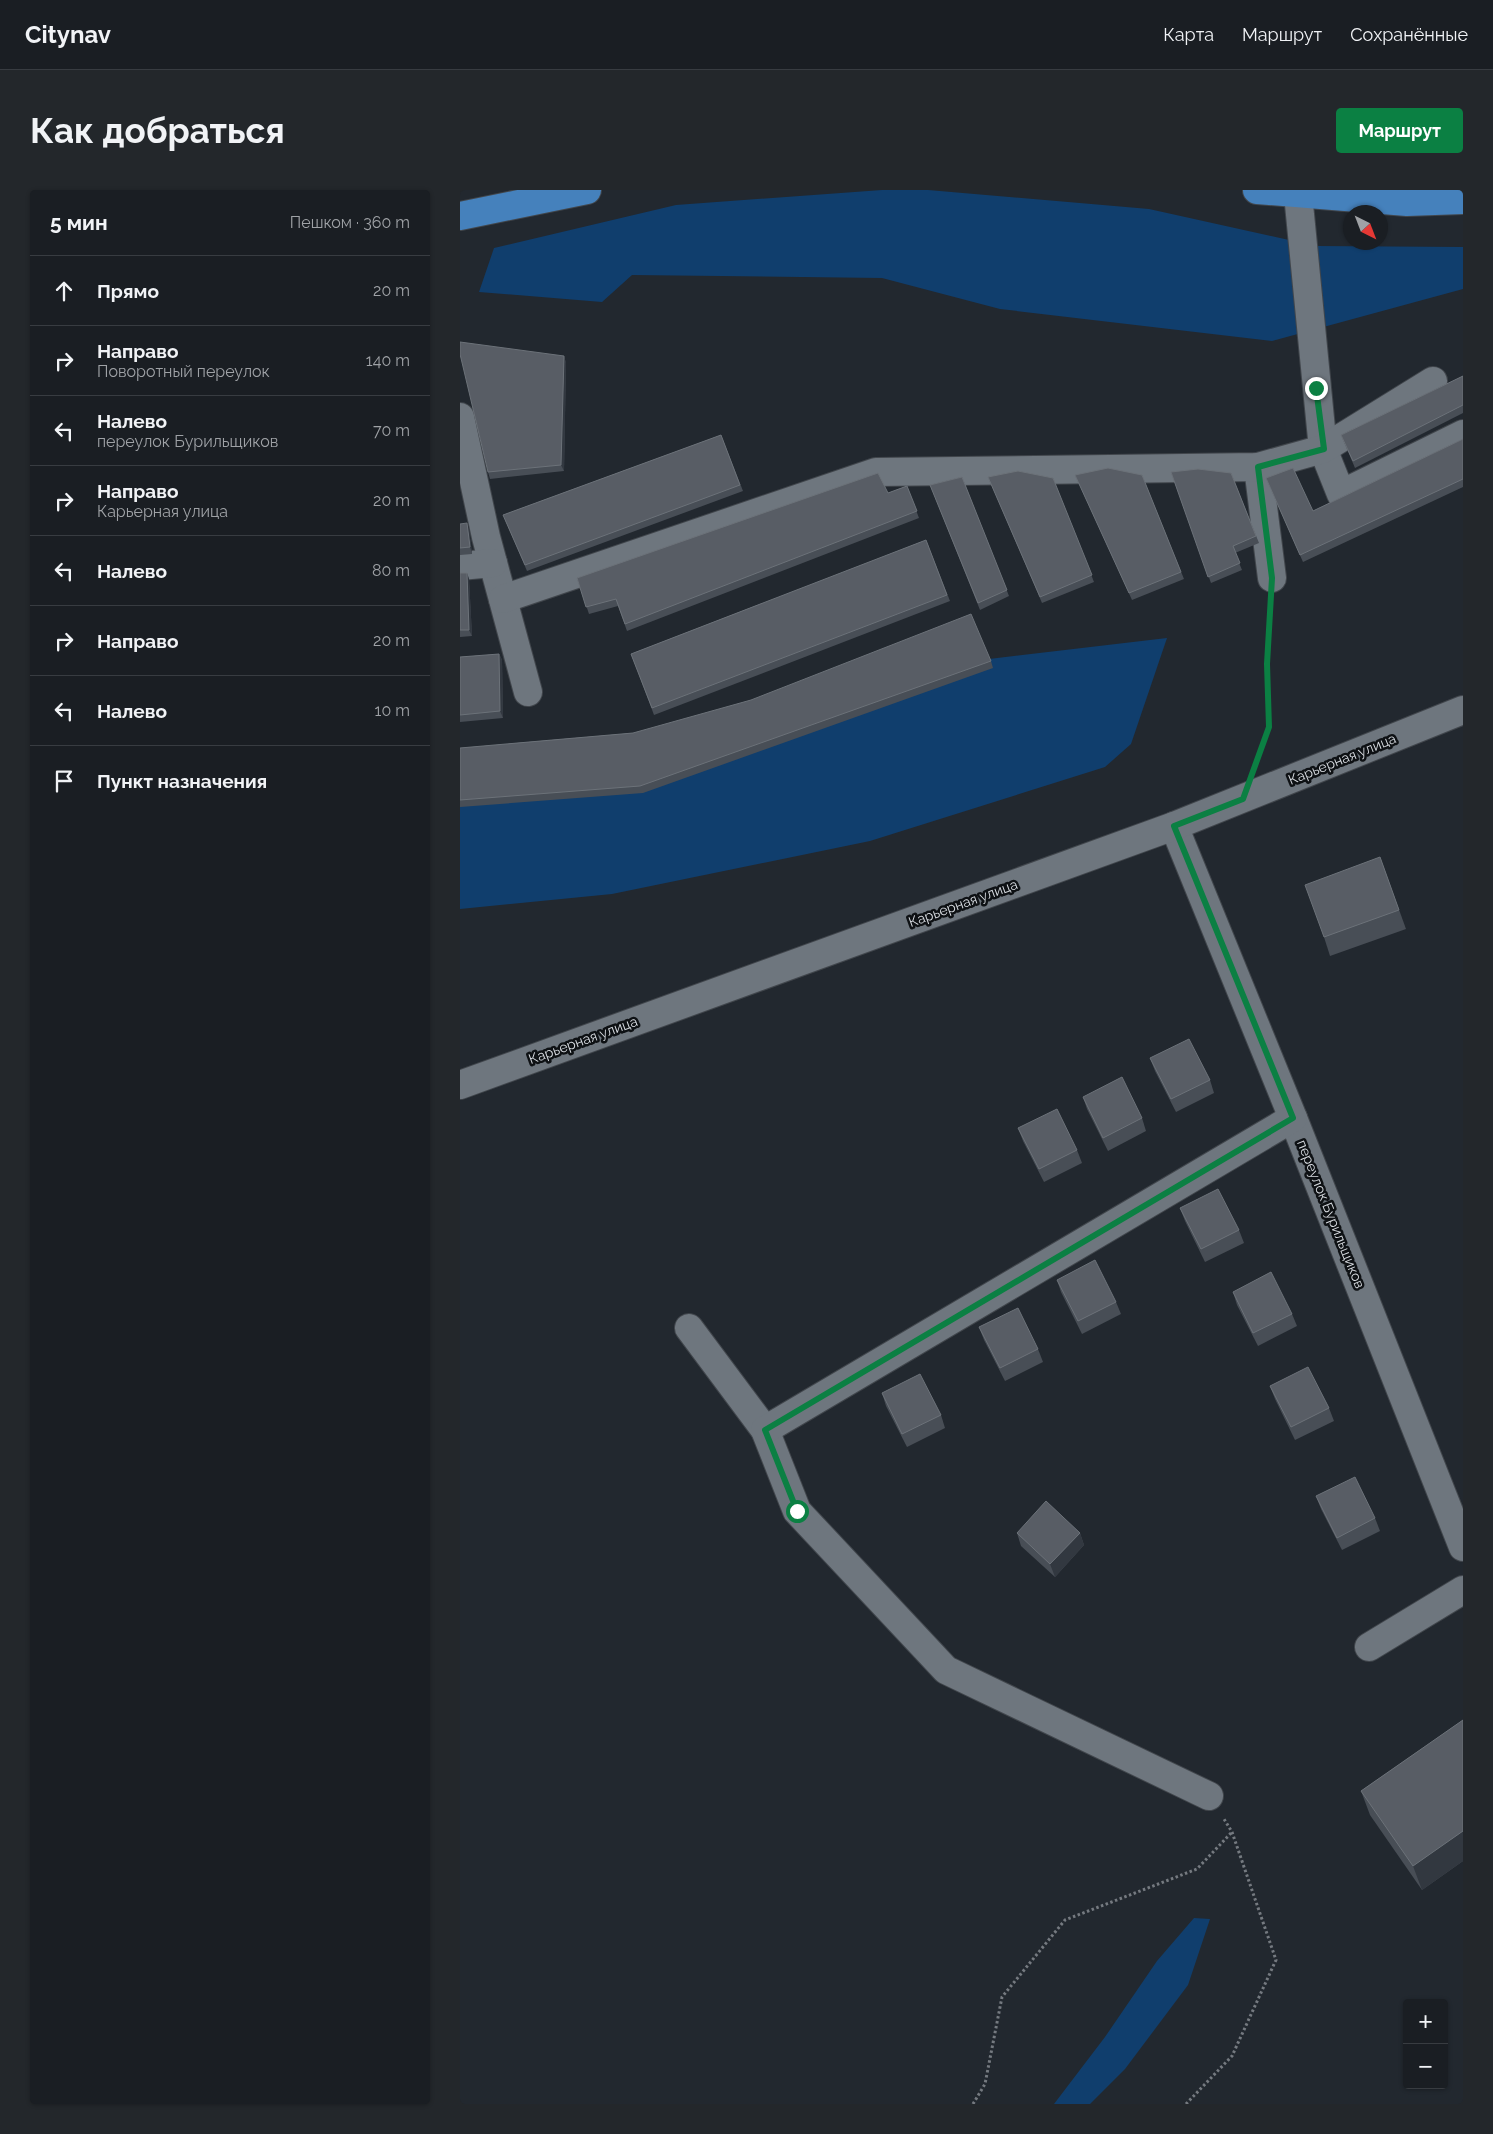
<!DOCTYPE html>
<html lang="ru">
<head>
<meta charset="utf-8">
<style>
  body { margin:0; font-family:Raleway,sans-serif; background:#23272b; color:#f1f3f6 }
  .controls { position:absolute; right:15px; bottom:15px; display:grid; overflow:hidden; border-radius:5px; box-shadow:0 1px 4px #0004 }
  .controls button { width:45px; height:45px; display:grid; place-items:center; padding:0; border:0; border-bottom:1px solid #383c41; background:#1a1e23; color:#f1f3f6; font:25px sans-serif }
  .compass { position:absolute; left:883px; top:15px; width:45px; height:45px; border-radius:50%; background:#1a1e23; box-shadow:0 1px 4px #0004; rotate:138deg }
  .stop { position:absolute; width:15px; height:15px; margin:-11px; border:4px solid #0b8043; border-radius:50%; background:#fff }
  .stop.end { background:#0b8043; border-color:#fff; box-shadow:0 1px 5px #0008 }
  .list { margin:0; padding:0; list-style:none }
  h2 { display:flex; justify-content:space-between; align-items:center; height:65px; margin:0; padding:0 20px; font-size:21px }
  h2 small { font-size:16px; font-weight:400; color:#9fa2a6 }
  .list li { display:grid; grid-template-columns:32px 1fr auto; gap:15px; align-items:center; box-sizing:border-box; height:70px; padding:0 20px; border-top:1px solid #383c41 }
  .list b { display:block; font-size:19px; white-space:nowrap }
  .list p { margin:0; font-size:16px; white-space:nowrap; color:#9fa2a6 }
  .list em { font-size:16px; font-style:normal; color:#9fa2a6 }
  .icon { flex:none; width:28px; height:28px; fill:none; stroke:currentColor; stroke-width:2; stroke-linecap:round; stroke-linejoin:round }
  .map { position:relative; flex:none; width:1003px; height:1914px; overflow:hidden; border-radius:5px }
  header { display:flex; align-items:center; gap:30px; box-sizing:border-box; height:70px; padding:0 25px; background:#1a1e23; border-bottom:1px solid #383c41 }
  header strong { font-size:24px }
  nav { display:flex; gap:28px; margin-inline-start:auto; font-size:18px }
  .intro { display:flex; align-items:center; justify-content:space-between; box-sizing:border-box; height:120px; padding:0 30px }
  h1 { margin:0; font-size:35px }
  .button { padding:12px 22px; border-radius:5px; background:#0b8043; color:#fff; font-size:18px; font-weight:700 }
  main { display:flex; gap:30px; padding:0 30px }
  aside { flex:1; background:#1a1e23; border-radius:5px; box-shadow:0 1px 4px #0004 }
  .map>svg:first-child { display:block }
  .green { fill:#103e6d }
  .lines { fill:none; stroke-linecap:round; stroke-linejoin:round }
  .minor-casing { stroke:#41464c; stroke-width:30 }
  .major-casing { stroke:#41464c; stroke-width:30 }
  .path { stroke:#757a80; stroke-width:3; stroke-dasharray:2.5 2.5; stroke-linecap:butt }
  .minor { stroke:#6e767e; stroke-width:28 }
  .major { stroke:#4581bc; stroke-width:28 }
  .wall { fill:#484e56 }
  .shaded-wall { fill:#323840 }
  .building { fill:#585d65; stroke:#6c7279 }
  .route { stroke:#0b8043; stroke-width:6 }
  .labels { text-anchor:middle; stroke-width:5; stroke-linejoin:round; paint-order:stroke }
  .street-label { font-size:14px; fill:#dadee3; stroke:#0e1114 }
</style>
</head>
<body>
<header>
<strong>Citynav</strong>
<nav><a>Карта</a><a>Маршрут</a><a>Сохранённые</a></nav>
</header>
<div class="intro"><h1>Как добраться</h1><a class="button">Маршрут</a></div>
<main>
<aside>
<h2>5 мин<small>Пешком · 360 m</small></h2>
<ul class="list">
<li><svg class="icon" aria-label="ahead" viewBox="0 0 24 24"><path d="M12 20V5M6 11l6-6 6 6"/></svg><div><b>Прямо</b></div><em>20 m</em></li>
<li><svg class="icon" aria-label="right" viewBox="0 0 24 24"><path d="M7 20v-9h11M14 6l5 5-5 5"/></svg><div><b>Направо</b><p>Поворотный переулок</p></div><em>140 m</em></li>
<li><svg class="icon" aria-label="left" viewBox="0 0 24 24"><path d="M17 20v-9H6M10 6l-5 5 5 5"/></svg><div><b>Налево</b><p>переулок Бурильщиков</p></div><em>70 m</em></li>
<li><svg class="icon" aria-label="right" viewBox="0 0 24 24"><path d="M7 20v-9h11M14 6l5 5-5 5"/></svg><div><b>Направо</b><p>Карьерная улица</p></div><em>20 m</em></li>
<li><svg class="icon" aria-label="left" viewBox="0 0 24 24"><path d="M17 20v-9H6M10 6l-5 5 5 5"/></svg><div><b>Налево</b></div><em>80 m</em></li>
<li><svg class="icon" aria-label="right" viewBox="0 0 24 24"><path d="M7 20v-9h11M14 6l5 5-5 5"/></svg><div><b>Направо</b></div><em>20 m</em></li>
<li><svg class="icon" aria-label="left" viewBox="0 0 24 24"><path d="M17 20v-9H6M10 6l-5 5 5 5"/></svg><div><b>Налево</b></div><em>10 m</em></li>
<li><svg class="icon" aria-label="arrive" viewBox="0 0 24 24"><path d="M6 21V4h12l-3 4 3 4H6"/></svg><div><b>Пункт назначения</b></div></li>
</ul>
</aside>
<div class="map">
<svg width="1003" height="1914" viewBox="0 0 1003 1914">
  <rect width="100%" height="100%" fill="#22282f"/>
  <!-- green -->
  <g class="green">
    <path d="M422,0H468L689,19L856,56L1003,57V99L812,151L540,119L422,88L172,85L142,112L19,102L34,58L216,15Z"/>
    <path d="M707,448L671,554L645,577L410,651L152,704L0,719V595L529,469Z"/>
    <path d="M734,1728L750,1729L728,1795L665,1879L630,1914H594L645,1847L697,1771Z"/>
  </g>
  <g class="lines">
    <!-- minor casing -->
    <g class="minor-casing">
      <g id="minor">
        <path d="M838,4L863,259L881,304L1003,244"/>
        <path d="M0,227L26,347L68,502"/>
        <path d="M798,277L812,388"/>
        <path d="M0,376L33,373"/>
        <path d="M43,409L416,282L798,277L863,259L973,191"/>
        <path d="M714,636L833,928L1003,1357"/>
        <path d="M0,895L714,636L1003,520"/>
        <path d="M229,1138L305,1240L337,1321L486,1480L749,1606"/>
        <path d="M305,1240L833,928"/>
        <path d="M909,1457L1003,1400"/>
      </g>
    </g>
    <!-- major casing -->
    <g class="major-casing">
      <g id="major">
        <path d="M797,0L947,12L1003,10"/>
        <path d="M0,26L127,0"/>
      </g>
    </g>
    <!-- path -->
    <g class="path">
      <path d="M796,572L809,537L807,474L810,416"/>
      <path d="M513,1914L525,1894L542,1807L605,1730L737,1679L772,1642"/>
      <path d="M726,1914L772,1866L816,1770L772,1642L764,1629"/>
    </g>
    <!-- minor -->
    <use href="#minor" class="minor"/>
    <!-- major -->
    <use href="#major" class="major"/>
  </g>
  <!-- wall -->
  <g class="wall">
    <path d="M104,166L106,173L104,281L30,289L28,282Z"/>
    <path d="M1003,186V223L895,278L881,245Z"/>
    <path d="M261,245L283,301L67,381L43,325Z"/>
    <path d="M1003,249V297L843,372L806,288L853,321Z"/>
    <path d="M711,282L771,283L799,353L775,363L782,380L751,393Z"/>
    <path d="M615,285H682L724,389L672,410Z"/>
    <path d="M502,287L549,406L520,420L470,295Z"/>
    <path d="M528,287L593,288L634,392L582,413Z"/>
    <path d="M447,296L459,328L167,441L158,416L129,424L117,388L428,303Z"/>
    <path d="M0,334L9,339L12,364L0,365Z"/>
    <path d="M466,350L490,411L194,525L171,464Z"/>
    <path d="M0,383H7L9,389L12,446L0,447Z"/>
    <path d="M39,464L42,470L43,528L0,532V467Z"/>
    <path d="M531,471L533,478L183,603L0,617V558L173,543Z"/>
    <path d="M920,667L946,739L870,766L864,747Z"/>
    <path d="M690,868L750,890L754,903L716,922L695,881Z"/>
    <path d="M623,907L682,928L686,941L648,961L627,919Z"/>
    <path d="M558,938L617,960L622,973L584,992L563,951Z"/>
    <path d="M720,1018L779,1040L784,1053L745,1072L725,1031Z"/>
    <path d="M597,1090L656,1112L661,1124L622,1144L601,1102Z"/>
    <path d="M773,1102L832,1124L837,1136L798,1156L777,1115Z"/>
    <path d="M519,1137L578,1159L583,1172L545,1191L524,1150Z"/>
    <path d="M810,1196L869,1218L874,1231L835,1250L815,1209Z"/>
    <path d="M422,1203L481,1225L485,1238L447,1257L426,1216Z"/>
    <path d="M856,1306L915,1328L920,1341L882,1360L861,1319Z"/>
    <path d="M557,1343H620L624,1355L595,1387L561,1356Z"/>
    <path d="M1003,1530V1671L962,1700L910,1625L901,1601Z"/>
  </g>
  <!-- shaded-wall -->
  <g class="shaded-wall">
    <path d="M104,166L106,173L104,281L101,275Z"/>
    <path d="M7,333L9,339L12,364L10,357Z"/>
    <path d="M7,383L9,389L12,446L9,440Z"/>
    <path d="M39,464L42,470L43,528L40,521Z"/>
    <path d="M620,1343L624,1355L595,1387L590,1374Z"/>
    <path d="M1003,1641V1671L962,1700L953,1676Z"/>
  </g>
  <!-- building -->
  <g class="building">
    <path d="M0,152L104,166L101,275L28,282L0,164Z"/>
    <path d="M1003,186V215L893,271L881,245Z"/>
    <path d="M261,245L280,295L65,375L43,325Z"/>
    <path d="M1003,249V289L840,365L806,288L833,278L853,321Z"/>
    <path d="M648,278L682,285L721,382L669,403L615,285Z"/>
    <path d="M738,279L771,283L796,346L773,356L780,373L748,387L711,282Z"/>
    <path d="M558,281L593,288L632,385L580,407L528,287Z"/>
    <path d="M418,283L428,303L447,296L457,321L165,434L156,409L126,417L117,388Z"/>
    <path d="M502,287L547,400L518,413L470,295Z"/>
    <path d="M7,333L10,357L0,358V334Z"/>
    <path d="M466,350L487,405L192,518L171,464Z"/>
    <path d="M0,383H7L9,440H0Z"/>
    <path d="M511,424L531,471L180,596L0,610V558L173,543L291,510Z"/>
    <path d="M39,464L40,521L0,525V467Z"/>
    <path d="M920,667L939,720L864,747L845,695Z"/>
    <path d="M729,849L750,890L711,909L690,868Z"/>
    <path d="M662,887L682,928L643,948L623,907Z"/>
    <path d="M597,919L617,960L579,979L558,938Z"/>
    <path d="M758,999L779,1040L741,1059L720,1018Z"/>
    <path d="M635,1070L656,1112L618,1131L597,1090Z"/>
    <path d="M811,1082L832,1124L793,1143L773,1102Z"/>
    <path d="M558,1118L578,1159L540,1178L519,1137Z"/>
    <path d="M848,1177L869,1218L831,1237L810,1196Z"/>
    <path d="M460,1184L481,1225L442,1244L422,1203Z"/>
    <path d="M895,1287L915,1328L877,1348L856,1306Z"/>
    <path d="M586,1311L620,1343L590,1374L557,1343Z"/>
    <path d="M1003,1530V1641L953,1676L901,1601Z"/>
  </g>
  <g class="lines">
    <!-- route -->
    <path class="route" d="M337,1321L305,1240L833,928L714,636L783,609L809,537L807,474L812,388L798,277L864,259L856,198"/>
  </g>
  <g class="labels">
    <!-- street labels -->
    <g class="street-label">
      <text transform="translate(882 569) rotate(-22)" y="5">Карьерная улица</text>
      <text transform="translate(503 713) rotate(-20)" y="5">Карьерная улица</text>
      <text transform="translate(123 850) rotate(-20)" y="5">Карьерная улица</text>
      <text transform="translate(871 1024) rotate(68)" y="5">переулок Бурильщиков</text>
    </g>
  </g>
</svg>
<div class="controls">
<button>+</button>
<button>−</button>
</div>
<svg class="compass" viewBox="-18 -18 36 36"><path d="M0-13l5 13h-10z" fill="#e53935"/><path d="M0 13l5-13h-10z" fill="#9fa2a6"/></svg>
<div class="stop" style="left:337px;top:1321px"></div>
<div class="stop end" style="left:856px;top:198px"></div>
</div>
</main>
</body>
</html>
